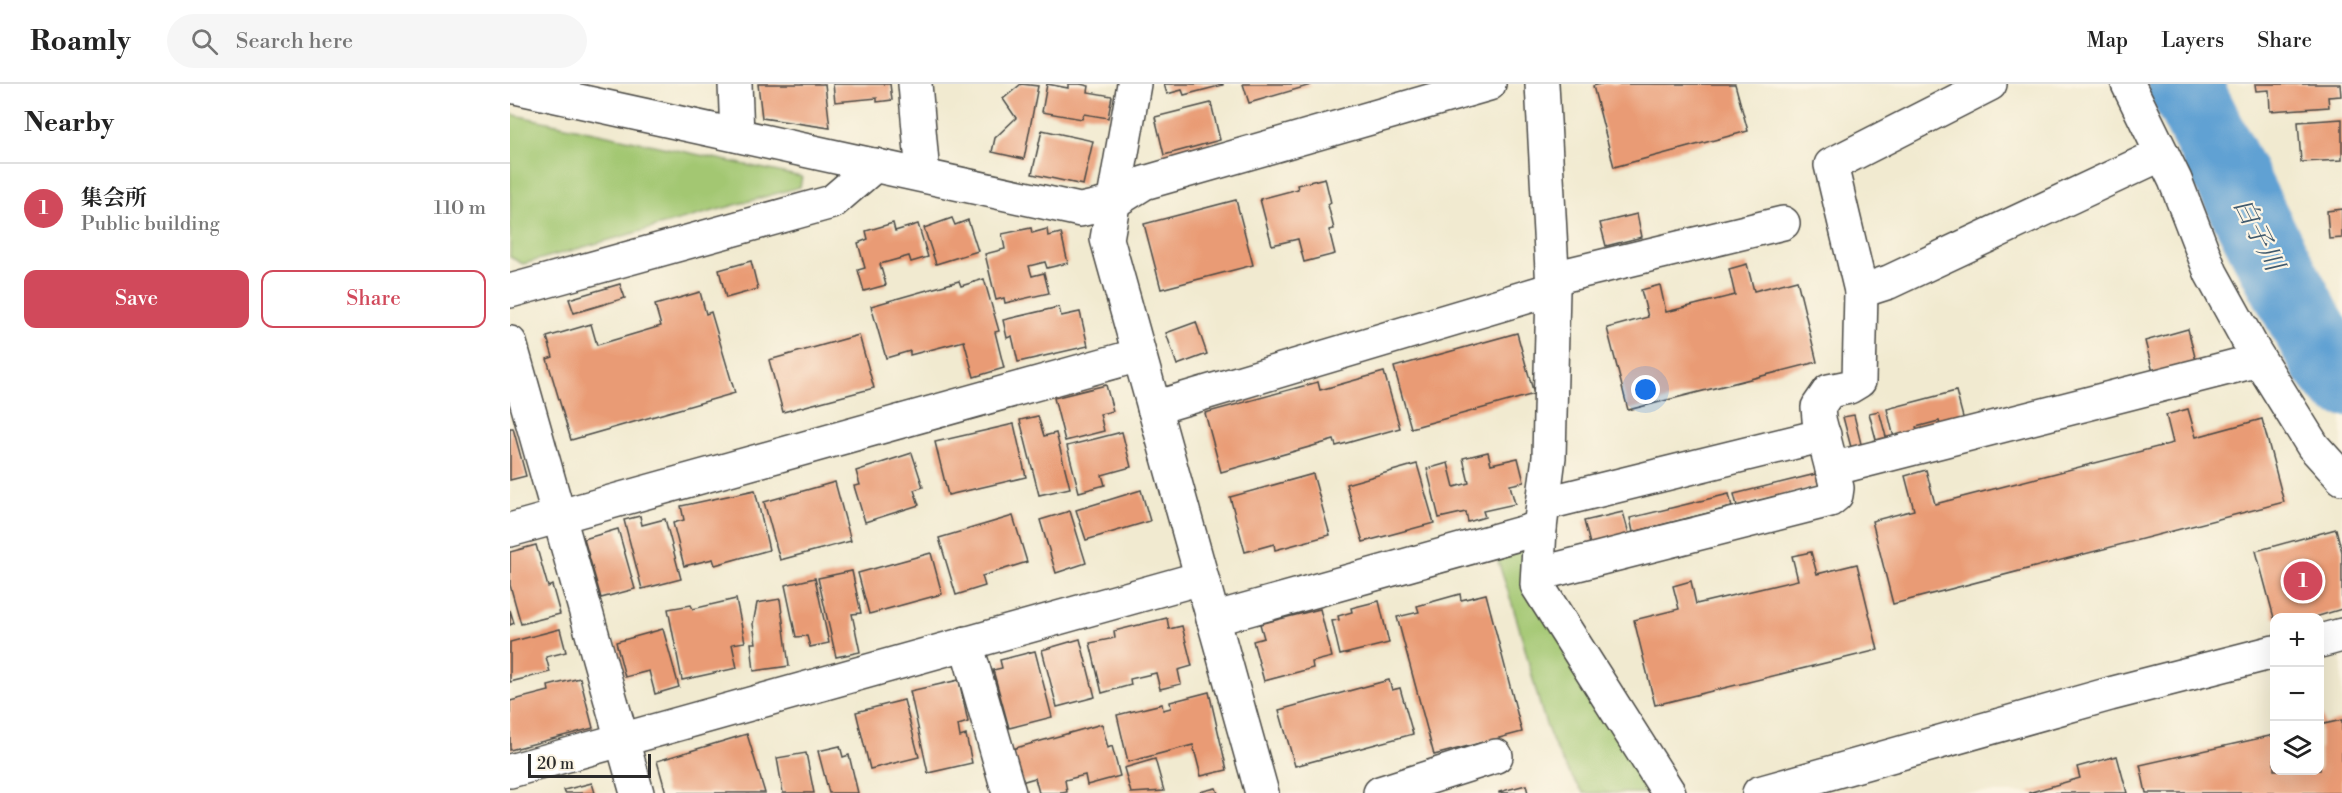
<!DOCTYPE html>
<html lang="en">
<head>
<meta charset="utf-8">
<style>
  body { margin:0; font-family:"Libre Bodoni","Noto Serif JP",serif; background:#f6f6f6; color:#222 }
  .controls { position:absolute; right:18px; bottom:18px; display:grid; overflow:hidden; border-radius:12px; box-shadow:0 6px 24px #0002 }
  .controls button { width:54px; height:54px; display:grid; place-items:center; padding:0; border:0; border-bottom:2px solid #e0e0e0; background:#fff; color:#222; font:30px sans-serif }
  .scale { position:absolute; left:18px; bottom:15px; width:123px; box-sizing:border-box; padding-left:6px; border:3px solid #2b2b2b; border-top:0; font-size:16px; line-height:21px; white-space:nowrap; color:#2b2b2b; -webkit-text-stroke:4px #fcf5e5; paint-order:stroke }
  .you { position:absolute; left:1136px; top:306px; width:21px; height:21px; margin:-15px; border:4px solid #fff; border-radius:50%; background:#1a73e8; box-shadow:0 0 0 9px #1a73e833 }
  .badge { display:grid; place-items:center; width:39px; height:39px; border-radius:50%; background:#d1495b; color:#fff; font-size:20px; font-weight:700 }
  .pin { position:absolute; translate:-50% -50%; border:3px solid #fff; box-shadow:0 2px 6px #0006 }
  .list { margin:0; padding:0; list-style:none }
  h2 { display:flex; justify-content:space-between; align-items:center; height:78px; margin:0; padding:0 24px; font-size:26px }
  h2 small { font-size:20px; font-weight:400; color:#767676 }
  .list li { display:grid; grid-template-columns:39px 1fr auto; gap:18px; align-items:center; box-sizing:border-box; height:90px; padding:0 24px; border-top:2px solid #e0e0e0 }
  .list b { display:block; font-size:22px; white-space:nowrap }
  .list p { margin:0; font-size:20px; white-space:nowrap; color:#767676 }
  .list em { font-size:20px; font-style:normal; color:#767676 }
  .actions { display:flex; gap:12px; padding:18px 24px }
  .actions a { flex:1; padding:14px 0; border:2px solid #d1495b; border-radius:12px; text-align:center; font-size:21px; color:#d1495b }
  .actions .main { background:#d1495b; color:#fff }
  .icon { flex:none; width:33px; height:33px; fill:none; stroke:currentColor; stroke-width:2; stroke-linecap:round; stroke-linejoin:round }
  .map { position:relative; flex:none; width:1832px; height:709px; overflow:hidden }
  header { display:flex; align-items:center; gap:36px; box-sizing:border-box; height:84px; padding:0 30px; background:#fff; border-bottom:2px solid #e0e0e0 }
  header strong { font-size:28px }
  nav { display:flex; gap:33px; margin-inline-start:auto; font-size:21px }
  .search { width:420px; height:54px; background:#f6f6f6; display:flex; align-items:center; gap:15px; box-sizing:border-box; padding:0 21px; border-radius:33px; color:#767676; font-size:22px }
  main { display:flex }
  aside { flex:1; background:#fff }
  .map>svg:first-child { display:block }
  .green { fill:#a3c772; stroke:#67794e; stroke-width:1.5 }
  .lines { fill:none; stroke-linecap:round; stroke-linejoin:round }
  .river { stroke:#60a1d3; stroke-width:74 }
  .building { fill:#e99b75 }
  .minor-casing { stroke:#494844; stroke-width:36 }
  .minor { stroke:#fff; stroke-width:33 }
  .labels { text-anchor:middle; stroke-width:4.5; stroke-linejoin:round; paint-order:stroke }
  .water-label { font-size:26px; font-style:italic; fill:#405a6e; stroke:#fcf5e5 }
</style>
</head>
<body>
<header>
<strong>Roamly</strong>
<div class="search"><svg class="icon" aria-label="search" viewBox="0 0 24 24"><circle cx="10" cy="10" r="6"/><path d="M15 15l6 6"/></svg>Search here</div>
<nav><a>Map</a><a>Layers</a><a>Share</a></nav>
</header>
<main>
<aside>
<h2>Nearby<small></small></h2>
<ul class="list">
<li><span class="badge">1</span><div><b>集会所</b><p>Public building</p></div><em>110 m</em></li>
</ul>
<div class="actions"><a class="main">Save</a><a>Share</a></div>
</aside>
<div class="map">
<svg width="1832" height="709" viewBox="0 0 1832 709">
  <rect width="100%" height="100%" fill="#fcf5e5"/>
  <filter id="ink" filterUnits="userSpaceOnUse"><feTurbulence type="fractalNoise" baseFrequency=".0167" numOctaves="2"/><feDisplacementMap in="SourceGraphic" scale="12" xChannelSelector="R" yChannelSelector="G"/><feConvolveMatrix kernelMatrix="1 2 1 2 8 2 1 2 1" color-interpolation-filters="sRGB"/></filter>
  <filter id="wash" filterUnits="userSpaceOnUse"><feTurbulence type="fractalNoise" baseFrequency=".008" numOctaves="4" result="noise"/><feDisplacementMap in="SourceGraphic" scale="24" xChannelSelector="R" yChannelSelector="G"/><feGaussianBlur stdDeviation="1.35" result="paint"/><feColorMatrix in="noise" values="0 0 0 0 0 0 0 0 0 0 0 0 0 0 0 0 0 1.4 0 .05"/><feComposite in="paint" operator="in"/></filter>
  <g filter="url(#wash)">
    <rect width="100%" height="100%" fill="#f1ead0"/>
    <!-- green -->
    <g class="green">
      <path d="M0,30L292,93L290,103L13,180L0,173Z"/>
      <path d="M1018,459L1143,709H1074C1032,659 1027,603 1009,543C1002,518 993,493 985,468Z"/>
    </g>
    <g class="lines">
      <!-- river -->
      <path class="river" d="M1674,0L1758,167L1815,273L1832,295"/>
    </g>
    <g id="blocks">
      <!-- building -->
      <g class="building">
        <path d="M248,0H315L320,44L252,34Z"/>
        <path d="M323,0H380L382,16L367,18V14L325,18Z"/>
        <path d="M511,0L528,2L514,75L482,68L485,54L506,34L493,15Z"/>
        <path d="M537,0L558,4V0H570L579,2L578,8L602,12L598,34L574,30L572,35L532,28Z"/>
        <path d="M654,0H713V1L674,11L672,6L657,10Z"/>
        <path d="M733,0H801V1L739,19Z"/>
        <path d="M1090,0H1225L1238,47L1104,83L1083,2Z"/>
        <path d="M1745,0H1830L1831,12L1818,13L1819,23L1760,27L1759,6L1746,7Z"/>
        <path d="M701,19L710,56L654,71L645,33Z"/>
        <path d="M1832,35V76L1791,78L1788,38Z"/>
        <path d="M532,46L583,57L573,101L522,90Z"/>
        <path d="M815,94L821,119L818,121L824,145L819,146L825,170L794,178L788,155L762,161L750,115L788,105L787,101Z"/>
        <path d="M726,116L743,181L651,205L634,140Z"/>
        <path d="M1832,125V154L1819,155L1817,127Z"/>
        <path d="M1127,130L1132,153L1096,162L1090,139Z"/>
        <path d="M442,134L445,141L458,136L468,167L426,180L414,144Z"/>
        <path d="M383,139L385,147L408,140L418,173L401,178L399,172L370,180L376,201L354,207L348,186L355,184L348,159L358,155L356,147Z"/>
        <path d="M521,144L522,149L537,145L538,152L551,149L558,179L537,184L535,178L519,182L522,192L534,189L539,209L495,219L494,214L486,216L475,170L495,165L492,150Z"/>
        <path d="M241,177L248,205L216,214L209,186Z"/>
        <path d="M1237,180L1244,207L1287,196L1307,278L1118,326L1097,244L1138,233L1131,206L1150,201L1156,228L1225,211L1219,185Z"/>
        <path d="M474,195L489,247L485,248L494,284L464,293L454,257L400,271V267L376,274L361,222L449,197L451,202Z"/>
        <path d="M110,200L115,214L64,229L59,215Z"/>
        <path d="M190,208L196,230L201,228L225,309L61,356L37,275L43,273L37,253L81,240L87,261L151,242L145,221Z"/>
        <path d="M549,223L551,232L570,228L578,262L508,278L502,252L497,254L493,236Z"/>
        <path d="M686,238L697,270L667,281L656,249Z"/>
        <path d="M1678,245L1687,281L1644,292L1635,257Z"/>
        <path d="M1007,249L1024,310L901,344L884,283Z"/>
        <path d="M349,251L364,304L273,328L259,276Z"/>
        <path d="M874,288L890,344L826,362L824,356L711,388L695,329L808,298L810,306Z"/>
        <path d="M596,301L603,327L590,330L594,347L555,357L544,314Z"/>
        <path d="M1446,307L1455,341L1432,347L1429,337L1406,343L1410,356L1386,362L1377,325Z"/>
        <path d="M1678,325L1686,353L1752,335L1774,418L1383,520L1362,437L1404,426L1395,392L1416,386L1425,420L1663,359L1656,331Z"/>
        <path d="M1369,327L1378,360L1368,363L1359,329Z"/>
        <path d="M1344,331L1352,364L1342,367L1333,333Z"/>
        <path d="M528,332L534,352L546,349L560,404L529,411L510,336Z"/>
        <path d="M504,340L516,393L438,411L425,358Z"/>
        <path d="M0,344H3L16,392L0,396Z"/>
        <path d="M612,348L621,383L592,391L595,401L569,408L557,362Z"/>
        <path d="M978,368L981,380L1008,374L1014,398L1000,401L1005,420L973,427L975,433L958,438L956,428L929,434L917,385L938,379L944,403L959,399L953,374Z"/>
        <path d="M402,369L413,403L404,406L409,421L355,438L344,402L350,401L346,387Z"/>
        <path d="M907,380L924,439L853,458L836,400Z"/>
        <path d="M803,390L820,451L765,466L764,460L735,468L720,413Z"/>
        <path d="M1306,390L1309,402L1227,422L1224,410Z"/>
        <path d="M325,398L341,457L270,476L254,418Z"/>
        <path d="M245,406L259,466L205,481L203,475L174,482L163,439L174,436L171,422Z"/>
        <path d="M631,406L640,437L576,456L566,426Z"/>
        <path d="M1219,410L1222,423L1123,448L1120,434Z"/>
        <path d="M560,427L576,479L546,489L530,436Z"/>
        <path d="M1113,428L1119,450L1080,460L1074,437Z"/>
        <path d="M130,432L132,441L155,435L171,495L132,505L114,436Z"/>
        <path d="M503,432L517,478L472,492L475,502L446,511L429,454Z"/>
        <path d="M108,445L125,505L91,514L74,455Z"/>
        <path d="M1826,445L1832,468V525L1802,534H1764L1746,467Z"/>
        <path d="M26,461L38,503L42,501L50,530L11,540L0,501V468Z"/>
        <path d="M1301,468L1307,490L1347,480L1368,566L1145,621L1124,536L1169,525L1163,502L1181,497L1186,520L1288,496L1282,472Z"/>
        <path d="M421,469L432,510L359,530L348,489Z"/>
        <path d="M342,487L351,529L342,530L350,568L326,573L308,494Z"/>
        <path d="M305,494L319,559L300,563L297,552L286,553L275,501Z"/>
        <path d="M950,510L951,516L976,510L1012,648L924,671L887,533L909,528L907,522Z"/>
        <path d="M226,515L235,558L222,560L227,584L172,596L158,525L181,521L183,525Z"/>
        <path d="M270,515L279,582L244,587L241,559H246L243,540L247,519Z"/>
        <path d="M869,517L879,559L830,571L822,537L829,536L828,532L842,528L841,524Z"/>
        <path d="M810,525L822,573L802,578L803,584L754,597L743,557L754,554L750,540Z"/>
        <path d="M0,526L4,539L0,541Z"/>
        <path d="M657,534L659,545L672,542L682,582L668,586L671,600L650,605L646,589L620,595L621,601L592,609L580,559L605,554L604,547Z"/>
        <path d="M50,545L56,568L36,573L40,588L0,598V558Z"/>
        <path d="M153,545L169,603L145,610L139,587L115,593L106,558Z"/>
        <path d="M570,555L585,613L547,623L532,566Z"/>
        <path d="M525,567L542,633L499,644L483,586L492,584L490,576Z"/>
        <path d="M70,594L83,644L0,666V617L39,607L38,602Z"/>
        <path d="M449,596L458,638L448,641L450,653L456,651L462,679L418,689L400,607Z"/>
        <path d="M879,596L882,606L890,604L903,650L785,682L769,626Z"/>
        <path d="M699,608L717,686L691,692L683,661L618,678L607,631L652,620L653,626L661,624L660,618Z"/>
        <path d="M394,616L409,673L360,685L346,628Z"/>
        <path d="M1810,625L1814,640L1832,636V709H1636L1630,681L1764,651V686H1810Z"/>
        <path d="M592,640L598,664L602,662L610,692L577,701L575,691L555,696L557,708L552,709H529L525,694L511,698L502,665Z"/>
        <path d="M237,650L255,709H156L147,677Z"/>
        <path d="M330,662L333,673L339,671L348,709H319L308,667Z"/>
        <path d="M296,669L304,709H273L267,674Z"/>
        <path d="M1607,672L1617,709H1518L1570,694L1567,683Z"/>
        <path d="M645,675L654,707L621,709L614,684Z"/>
        <path d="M82,699L85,709H55L54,706Z"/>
        <path d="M1016,701L1018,709H989V708Z"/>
        <path d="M706,704L708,709H689V708Z"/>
      </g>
    </g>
  </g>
  <g filter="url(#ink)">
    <use href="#blocks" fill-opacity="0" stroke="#494844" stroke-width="1.5"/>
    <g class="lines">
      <!-- minor casing -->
      <g class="minor-casing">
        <g id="minor">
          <path d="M225,0L227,51"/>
          <path d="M405,0L413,91"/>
          <path d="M624,0L597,155L752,709"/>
          <path d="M1032,0L1043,205L1039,373L1030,444L1027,501L1159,709"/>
          <path d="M1480,0L1321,81L1351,207L1379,198L1652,70"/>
          <path d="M1618,0L1665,96L1701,189L1744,267L1803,362L1832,394"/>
          <path d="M0,2L570,126L602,119L634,99L979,0"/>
          <path d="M1043,194L1273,139"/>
          <path d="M0,207L322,118L365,81"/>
          <path d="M0,259L127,709"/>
          <path d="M644,324L1043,205"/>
          <path d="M1322,385L1749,276"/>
          <path d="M1033,420L1314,351"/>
          <path d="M0,446L629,271"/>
          <path d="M1028,490L1320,416L1326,411L1327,404L1309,335L1308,323L1319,307L1339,303L1349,297L1351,207"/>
          <path d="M703,535L1030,444"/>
          <path d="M1810,557L1832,551"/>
          <path d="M456,559L499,709"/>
          <path d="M0,687L691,494"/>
          <path d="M870,709L986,672"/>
          <path d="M1249,709L1600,610L1764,568"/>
        </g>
      </g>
      <!-- minor -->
      <use href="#minor" class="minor"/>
    </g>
  </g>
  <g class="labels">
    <!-- water labels -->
    <g class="water-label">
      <text transform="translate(1749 150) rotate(63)" y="9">白子川</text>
    </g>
  </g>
</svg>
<div class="controls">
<button>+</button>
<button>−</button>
<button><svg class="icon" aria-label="layers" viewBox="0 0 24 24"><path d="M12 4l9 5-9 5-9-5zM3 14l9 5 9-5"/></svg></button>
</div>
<div class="scale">20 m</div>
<div class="you"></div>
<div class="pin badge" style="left:1793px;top:497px">1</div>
</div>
</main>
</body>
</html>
